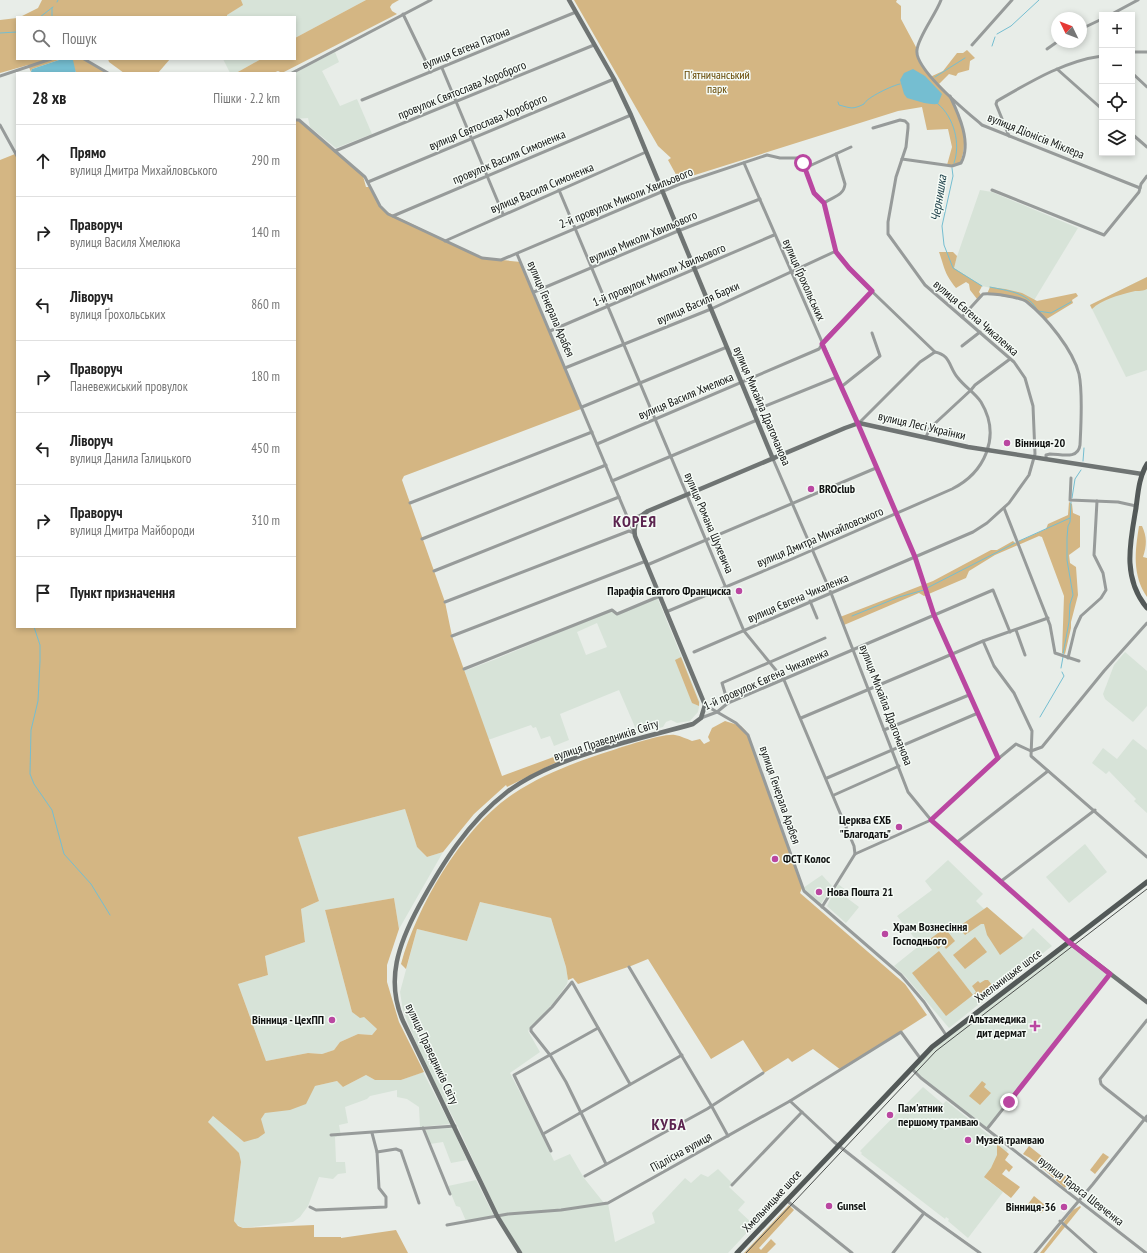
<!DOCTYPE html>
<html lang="uk">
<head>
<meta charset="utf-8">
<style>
  body { margin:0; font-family:"PT Sans Narrow",sans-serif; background:#f2f2f2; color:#222 }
  .controls { position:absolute; right:12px; top:12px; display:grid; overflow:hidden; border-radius:0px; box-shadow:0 2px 6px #0003 }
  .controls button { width:36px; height:36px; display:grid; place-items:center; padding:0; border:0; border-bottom:1px solid #e0e0e0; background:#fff; color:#222; font:20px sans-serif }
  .compass { position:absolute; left:1051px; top:12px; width:36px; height:36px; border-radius:50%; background:#fff; box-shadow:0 2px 6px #0003; rotate:313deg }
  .stop { position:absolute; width:12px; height:12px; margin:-9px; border:3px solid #ba47a1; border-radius:50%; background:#fff }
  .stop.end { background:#ba47a1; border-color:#fff; box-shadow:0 1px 4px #0008 }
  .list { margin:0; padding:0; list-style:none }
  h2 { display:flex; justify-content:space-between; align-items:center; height:52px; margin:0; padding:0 16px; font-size:17px }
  h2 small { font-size:13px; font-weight:400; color:#767676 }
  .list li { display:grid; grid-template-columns:26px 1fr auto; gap:12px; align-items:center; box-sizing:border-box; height:72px; padding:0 16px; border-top:1px solid #e0e0e0 }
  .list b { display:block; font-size:15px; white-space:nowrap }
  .list p { margin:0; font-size:13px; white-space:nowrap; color:#767676 }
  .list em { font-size:13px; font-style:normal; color:#767676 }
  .icon { flex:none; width:22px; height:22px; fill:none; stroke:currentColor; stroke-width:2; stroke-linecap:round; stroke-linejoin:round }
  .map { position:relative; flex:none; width:1147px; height:1253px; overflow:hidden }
  .search { position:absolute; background:#fff; box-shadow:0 2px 6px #0003; left:16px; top:16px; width:280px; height:44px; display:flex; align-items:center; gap:10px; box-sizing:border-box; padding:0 14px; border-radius:0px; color:#767676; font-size:15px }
  .panel { position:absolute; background:#fff; box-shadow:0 2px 6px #0003; left:16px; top:72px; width:280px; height:556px; border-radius:0px }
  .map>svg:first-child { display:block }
  .built { fill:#d7e3d8; fill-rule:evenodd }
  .green { fill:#d4b683 }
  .water { fill:#75bed1 }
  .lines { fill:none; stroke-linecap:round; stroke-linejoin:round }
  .stream { stroke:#75bed1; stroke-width:1 }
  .street { stroke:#979b9a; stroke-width:3 }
  .secondary { stroke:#6f7473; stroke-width:4.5 }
  .primary { stroke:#535958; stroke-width:5 }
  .tram { stroke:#4c4f4d; stroke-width:1 }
  .route { stroke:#ba47a1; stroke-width:5 }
  .poi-dot { fill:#ba47a1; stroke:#f5fbf6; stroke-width:1.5 }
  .labels { text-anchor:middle; stroke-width:3; stroke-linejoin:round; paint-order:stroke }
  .street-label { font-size:12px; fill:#111312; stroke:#f5fbf6 }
  .park-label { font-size:12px; fill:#664803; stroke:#f5fbf6 }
  .poi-label { font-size:12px; font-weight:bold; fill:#111312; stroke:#f5fbf6; text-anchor:start }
  .water-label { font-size:13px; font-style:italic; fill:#1b3e47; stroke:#f5fbf6 }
  .district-label { font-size:16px; font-weight:bold; letter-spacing:1px; fill:#5b244f; stroke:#f5fbf6 }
</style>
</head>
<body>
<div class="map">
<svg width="1147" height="1253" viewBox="0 0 1147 1253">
  <rect width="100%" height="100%" fill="#e8ede8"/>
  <!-- built -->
  <g class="built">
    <path d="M241,0H366L295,38V17H227V15L242,5Z"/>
    <path d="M335,52L339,62L322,71L340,106L357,99L372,134L336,148L310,127L308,118L295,119V73Z"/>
    <path d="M223,59H261L236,73H230Z"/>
    <path d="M980,190L992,192L1078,228L1033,302L1022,295L982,286L953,268Z"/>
    <path d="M1147,277V370L1126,377L1090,305Z"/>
    <path d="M657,597L700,702L698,712L690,721L677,723L671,720L666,722L663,727L638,734L619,690L560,714L569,740L554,746L550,736L541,739L536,727L533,728L531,725L488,740L464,669L467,670L496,659L612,610L618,614ZM597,623L607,647L586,655L577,632Z"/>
    <path d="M1125,652L1147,671V706L1133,722L1105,699L1103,694L1114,665Z"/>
    <path d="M1133,739L1147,750V813L1134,801L1136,799L1109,771L1106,774L1092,763L1103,748L1117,759Z"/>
    <path d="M405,809L417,847L427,857L443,852L399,929L394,898L325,910L352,1012L364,1017L377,1029L372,1035L358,1034L340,1042L334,1050L322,1054L308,1053L266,1061L238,984L268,975L265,956L305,942L301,909L319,901L298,837Z"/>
    <path d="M1085,844L1107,872L1069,903L1046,877Z"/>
    <path d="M948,860L983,894L976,901L984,909L987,907L1023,938L1033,928L1052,946L949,1028L905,976L894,966L920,945L897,916L932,890L925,881Z"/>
    <path d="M822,875L832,886L821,904L803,888Z"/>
    <path d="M838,884L847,891V898L859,907L846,923L827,906Z"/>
    <path d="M480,902L551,918L566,967L568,980L567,984L555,1001L528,1031L540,1052L510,1073L542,1135L554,1161L570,1154L584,1178L604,1203H608L615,1242L655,1223L652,1213L685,1178L691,1183L701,1174L708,1177L718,1169L732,1183L729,1187L745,1202L738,1210L754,1225L728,1253H523L520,1250L497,1212L457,1125L424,1062L403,1011L400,992L417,929L467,941Z"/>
    <path d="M1070,943L1110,974L986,1130L912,1069L934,1048Z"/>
    <path d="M423,1072L450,1124L420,1127L419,1107L407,1099L397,1097V1090L370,1096L367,1099L345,1107L348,1123L339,1125L341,1136L335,1137L336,1162H345L346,1173L338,1174L333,1179L319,1177L308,1206L300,1217L293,1222L243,1228L236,1224L234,1221L241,1162L208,1122L213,1116L244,1142L265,1113L315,1086L337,1081L343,1087L366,1075L375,1080H401Z"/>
    <path d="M923,1087L943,1104L946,1101L1008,1150L986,1179L1003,1192L968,1238L948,1221L949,1219L946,1217L945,1219L861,1154L862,1153L860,1151Z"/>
    <path d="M452,1128L467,1160L451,1163L443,1142L430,1144L425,1130Z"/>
    <path d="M476,1180L494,1216L466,1221L460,1207L456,1206L448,1186Z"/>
  </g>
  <!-- green -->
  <g class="green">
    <path d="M42,0H241L243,5L227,15V17H20L38,8Z"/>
    <path d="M366,0H399L392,4L390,7L392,11L397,14L282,73L278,71L273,73H236L261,59H295V38Z"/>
    <path d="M574,0H897L896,2L901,6V19L917,49V56L930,77L943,71L957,53H963L967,50L975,58L970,61L969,70L958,73L956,76L949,74L939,84C958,103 972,139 959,165H947L952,147L948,129L927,130L922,107L898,111L679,180L668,160L671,158L658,146Z"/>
    <path d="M17,18V59H62L32,69L31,72L28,65L0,73V20Z"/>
    <path d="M71,59H82L107,73H76Z"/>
    <path d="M108,59H170L158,73H124L109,62Z"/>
    <path d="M295,120H299L363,176L366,187H370L383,210L482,258L521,262L581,409L404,476L402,480L445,602L452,636L502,776L559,755L561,760L507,787L506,785L474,814L443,852L427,857L417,847L405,809L298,837L319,901L301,909L305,942L265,956L268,975L238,984L266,1061L308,1053L322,1054L334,1050L340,1042L358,1034L372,1035L377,1029L364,1017L360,1018L352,1012L325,910L394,898L399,929L387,965V982L399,1022L424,1072L401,1080H375L366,1075L343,1087L337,1081L315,1086L306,1104L290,1110L265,1113L261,1119L265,1133L258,1138L244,1142L213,1116L208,1122L239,1153L241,1162L234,1221L238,1226L243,1228L314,1225V1237H341V1238L396,1230L408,1253H0V160L15,154L17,156V627H295Z"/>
    <path d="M939,252H953L957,256L954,268L982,286L979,292L981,295L977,299L970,290L969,284L966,282L956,288C944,273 945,269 939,252Z"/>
    <path d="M1147,277V289C1141,292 1137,290 1131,292C1119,295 1101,300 1092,309L1090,305Z"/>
    <path d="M990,287L1005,289L1022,293L1037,301L1076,293L1078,296L1072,300L1073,303L1045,320L1027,302L1019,299L987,294Z"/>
    <path d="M1069,502L1072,504L1073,513L1080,516V547L1069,555L1070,563L1076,567L1078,595L1071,622V628L1065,654L1062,653L1064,596L1042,537L1039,536L995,555L969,571L966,578L924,596L919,593L844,625L840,617L933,581L991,550H997L1013,541L1015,543L1046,529L1048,524L1068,515Z"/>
    <path d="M1139,526H1142C1147,537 1147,545 1143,557L1147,558V597C1132,575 1135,551 1139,526Z"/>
    <path d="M681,657L699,702V706L692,703L675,660Z"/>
    <path d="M725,721L741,726L746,731L802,888L800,893L905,984L927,1015L841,1070L813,1049L792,1062L788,1058L764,1073L743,1040L711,1059L648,959L631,966L578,984L573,978L568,980L566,967L551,918L480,902L467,941L417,929L406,969L401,964C417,906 462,828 513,794C543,774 576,762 610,751C623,747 663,733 675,735C681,736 687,739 692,741L700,739L704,744L710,741L708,737L712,728Z"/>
    <path d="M987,907L1023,938L1000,955L987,935L984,924H981L965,935L958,927Z"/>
    <path d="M942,930L948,932L955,941L946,949L943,945L938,949L930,939Z"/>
    <path d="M975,937L987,952L965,969L953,955Z"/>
    <path d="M939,951L973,995L946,1016L912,973Z"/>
    <path d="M985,980H988L992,985V988L982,996L980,994L976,996L974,994L976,992L972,986L978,981L980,983Z"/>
    <path d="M982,1081L986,1084L984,1087L991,1093L980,1105L969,1096Z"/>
    <path d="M997,1144L1009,1154L1005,1160L1013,1167L1009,1172L1006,1169L1002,1174L1020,1187L1011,1198L984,1177L991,1168L997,1155Z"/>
    <path d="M1029,1146L1069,1178L1067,1181L1068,1183L1065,1188C1050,1176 1040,1163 1023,1154Z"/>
    <path d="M1103,1153L1109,1157L1095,1174L1090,1170Z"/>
    <path d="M1034,1196L1045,1205L1046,1207L1041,1213L1028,1204Z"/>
    <path d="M789,1205L794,1210L759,1248L761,1250L771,1239L776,1244L767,1253H744Z"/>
    <path d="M1080,1206L1081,1207L1044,1253H1040L1073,1210Z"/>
  </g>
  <!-- water -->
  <g class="water">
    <path d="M62,59L73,60L76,73L31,72L32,69Z"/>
    <path d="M913,69L925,76L942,94L938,104C928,105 917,101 907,98L904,94L900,80L904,73Z"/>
  </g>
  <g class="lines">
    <!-- stream -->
    <g class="stream">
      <path d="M57,2L58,0"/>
      <path d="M40,17L53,7"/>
      <path d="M52,17V8"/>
      <path d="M0,33L17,32"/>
      <path d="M997,34L1011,26L1039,0"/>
      <path d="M992,46L995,37"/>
      <path d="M935,77L965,58"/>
      <path d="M838,102L839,105C851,108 852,110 864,104C866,98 893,85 900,84"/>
      <path d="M938,104C954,117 961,144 954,163"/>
      <path d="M952,168L953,176L942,226L944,245L953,268L982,286"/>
      <path d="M990,287C1008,291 1026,292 1036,308"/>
      <path d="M1038,311L1051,313L1071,302"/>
      <path d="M1083,461L1084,448"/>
      <path d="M1072,498L1075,479L1081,470"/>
      <path d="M1019,541L1070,518"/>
      <path d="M927,588L1015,543"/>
      <path d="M852,616L899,597L924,590"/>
      <path d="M34,627L40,645V661L38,701L31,730L30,774L34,784L52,810L64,854L91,884L110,915"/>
      <path d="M1063,654L1069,622L1070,604L1073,595L1067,560V538L1068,526L1070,522L1071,502"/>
      <path d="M1061,668L1063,657"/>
      <path d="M1040,717L1064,676L1062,672"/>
    </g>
    <!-- street -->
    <g class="street">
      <path d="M941,0C936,14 918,37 917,50C914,69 967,112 982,125L1140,188"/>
      <path d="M403,14L431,72"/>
      <path d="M1110,15L1138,0"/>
      <path d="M1081,29L1102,19"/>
      <path d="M972,45L1012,0"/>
      <path d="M1047,49L1057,42"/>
      <path d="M1132,52H1147"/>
      <path d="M84,59L108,73"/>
      <path d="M442,68L503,214"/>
      <path d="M1057,69L1102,109"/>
      <path d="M292,73L431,0"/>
      <path d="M1132,73L1147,87"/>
      <path d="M0,76L51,59"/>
      <path d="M362,100L576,12"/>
      <path d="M295,120H299L365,177L380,206L388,214L482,258L501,260L680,184L767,155L780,158H797L803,163L814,193L824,203L836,251L858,278L935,352C951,355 949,368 958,378C965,387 975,393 981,402C1002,437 984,473 952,489L792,559L666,612"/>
      <path d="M0,125L17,156"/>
      <path d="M1132,134L1147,147"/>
      <path d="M1009,136L996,104L997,101C1030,82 1064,61 1102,56"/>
      <path d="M335,151L594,45"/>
      <path d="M902,159L952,166L961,163C972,143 959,115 950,96"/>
      <path d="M744,163L897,514L915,557L934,615L998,758"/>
      <path d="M805,168L851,147"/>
      <path d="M368,182L614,79"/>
      <path d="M559,190L744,631L784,680L854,846L855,854"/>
      <path d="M992,190L1104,235L1139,192L1141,184L1147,176"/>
      <path d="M824,203C832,197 844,196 845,184L836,154"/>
      <path d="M393,216L631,115"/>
      <path d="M445,241L646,152"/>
      <path d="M517,254L634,533"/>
      <path d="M534,292L678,231L760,199"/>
      <path d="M962,317L983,294C992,293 1020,297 1027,302C1047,318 1073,350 1079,374C1083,393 1081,425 1080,445C1078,460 1061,454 1050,454L1046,455V459"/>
      <path d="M550,331L774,235"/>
      <path d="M962,346L980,332"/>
      <path d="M565,368L711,309L836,251"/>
      <path d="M841,387L880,356L872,333"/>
      <path d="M582,407L727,347"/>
      <path d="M753,411L837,377"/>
      <path d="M858,424L920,362L935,352"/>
      <path d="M926,437L930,428L971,390L975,385L1010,359"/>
      <path d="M597,444L819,349L826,338L872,291"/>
      <path d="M773,459L831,593L908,792L931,820L1069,942"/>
      <path d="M1071,478L1070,500L1118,502L1136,506"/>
      <path d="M612,481L757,420"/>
      <path d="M410,503L592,432"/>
      <path d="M1004,508L1050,625L1055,653L1079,661"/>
      <path d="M629,520L641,515"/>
      <path d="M422,539L606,465"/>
      <path d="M647,565L876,468"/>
      <path d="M434,571L619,497"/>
      <path d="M810,601L817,618"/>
      <path d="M445,602L629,531L634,533"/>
      <path d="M1016,630L1025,655"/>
      <path d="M452,636L646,561"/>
      <path d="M983,641L994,666L1014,693L1032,731L1031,756L1147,857"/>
      <path d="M694,652L973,532L987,523L1009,503L1029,475L1035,454L1033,406L1025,378L1014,362L925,285L888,234V222L896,177L906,147L908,128V124L905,121L900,120L873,128"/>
      <path d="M1068,658L1075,629L1081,616L1101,598L1106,590L1103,573L1094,555L1097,501"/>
      <path d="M464,669L612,610L617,614L660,596"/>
      <path d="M728,703L722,683L825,638"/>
      <path d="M705,705L736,723L748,735L804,891L901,975L924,1002L946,1035"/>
      <path d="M701,718L717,712L728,703L993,590L1010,632"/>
      <path d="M801,718L983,641L1048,618"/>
      <path d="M884,730L969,695"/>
      <path d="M827,778L978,713"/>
      <path d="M834,795L899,766"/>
      <path d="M956,843L1048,771"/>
      <path d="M1000,882L1095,810"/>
      <path d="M822,907L855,854L931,820L980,774L1016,744L1031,751L1042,747L1104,671L1147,623"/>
      <path d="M629,967L711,1105L728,1136"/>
      <path d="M1147,1020L1100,1079L1101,1084L1104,1087L1147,1121"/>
      <path d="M911,1068L921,1078L1146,1253"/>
      <path d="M790,1101L834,1142L924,1213L980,1253"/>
      <path d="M423,1128L450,1194"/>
      <path d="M987,1129L1110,974"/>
      <path d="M543,1134L682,1055"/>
      <path d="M331,1135L455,1126"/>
      <path d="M551,1151L514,1075L598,1028"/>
      <path d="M377,1152L396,1149L401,1151L419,1203"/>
      <path d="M606,1164L566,1082L550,1055L531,1031V1028L552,1007L572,982L630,1084"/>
      <path d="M585,1176L707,1109L763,1073"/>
      <path d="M732,1185L802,1112"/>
      <path d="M786,1200L852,1253"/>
      <path d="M310,1207L316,1210L386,1207V1197L379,1188L377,1152L372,1133"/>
      <path d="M1060,1221L1096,1253"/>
      <path d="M447,1225L508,1214L561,1210L608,1203L790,1101L901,1032L920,1058"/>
      <path d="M893,1253L924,1213"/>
      <path d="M1035,1253L1093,1184L1147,1116"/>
    </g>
    <!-- secondary -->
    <g class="secondary">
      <path d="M569,0L614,79L631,115L773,459"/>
      <path d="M1069,942L1147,1002"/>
      <path d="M520,1253L497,1216L403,1021C385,980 399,943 419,906C442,864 468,822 507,792C555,756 636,740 693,724L701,718L705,705L635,536C633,524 637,518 648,511L845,428L859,423L968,447L1142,474"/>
    </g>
    <!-- primary -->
    <g class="primary">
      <path d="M1147,464C1139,477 1138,493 1136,508C1130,543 1122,578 1147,608"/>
      <path d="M737,1253L932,1047L1147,882"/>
    </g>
    <!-- tram -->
    <path class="tram" d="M746,1253L936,1051L1147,889"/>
  </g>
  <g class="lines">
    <!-- route -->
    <path class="route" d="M803,163L814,193L824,203L836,252L849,268L872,291L822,344L858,424L915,557L934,615L998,758L931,820L1069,942L1110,974L1009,1102"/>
  </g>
  <!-- markers -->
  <g class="poi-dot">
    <circle cx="1007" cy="443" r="4"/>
    <circle cx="811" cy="489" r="4"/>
    <circle cx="739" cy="591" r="4"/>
    <circle cx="899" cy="827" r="4"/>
    <circle cx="775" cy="859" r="4"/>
    <circle cx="819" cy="892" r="4"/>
    <circle cx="885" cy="934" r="4"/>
    <circle cx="332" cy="1020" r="4"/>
    <path d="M1033 1020h4v4h4v4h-4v4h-4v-4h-4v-4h4z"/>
    <circle cx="890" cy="1115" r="4"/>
    <circle cx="968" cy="1140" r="4"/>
    <circle cx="829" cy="1206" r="4"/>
    <circle cx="1064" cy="1207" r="4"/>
  </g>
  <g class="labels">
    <!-- street labels -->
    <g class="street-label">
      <text transform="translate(466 48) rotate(-22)" y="4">вулиця Євгена Патона</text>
      <text transform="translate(462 90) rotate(-22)" y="4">провулок Святослава Хороброго</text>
      <text transform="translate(488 122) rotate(-23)" y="4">вулиця Святослава Хороброго</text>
      <text transform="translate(1036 136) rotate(22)" y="4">вулиця Діонісія Міклера</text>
      <text transform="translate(509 157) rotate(-23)" y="4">провулок Василя Симоненка</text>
      <text transform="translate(542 188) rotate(-23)" y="4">вулиця Василя Симоненка</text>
      <text transform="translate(626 198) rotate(-22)" y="4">2-й провулок Миколи Хвильового</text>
      <text transform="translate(643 237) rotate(-23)" y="4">вулиця Миколи Хвильового</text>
      <text transform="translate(659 275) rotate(-23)" y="4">1-й провулок Миколи Хвильового</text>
      <text transform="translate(804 280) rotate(66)" y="4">вулиця Ґрохольських</text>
      <text transform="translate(698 303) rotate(-24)" y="4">вулиця Василя Барки</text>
      <text transform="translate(551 309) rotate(67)" y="4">вулиця Генерала Арабея</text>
      <text transform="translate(976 318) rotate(41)" y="4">вулиця Євгена Чикаленка</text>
      <text transform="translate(686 396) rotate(-23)" y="4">вулиця Василя Хмелюка</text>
      <text transform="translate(762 406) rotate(67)" y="4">вулиця Михайла Драгоманова</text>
      <text transform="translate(922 426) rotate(13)" y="4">вулиця Лесі Українки</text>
      <text transform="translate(709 523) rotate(67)" y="4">вулиця Романа Шухевича</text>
      <text transform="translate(820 537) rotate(-23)" y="4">вулиця Дмитра Михайловського</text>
      <text transform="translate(798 598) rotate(-23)" y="4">вулиця Євгена Чикаленка</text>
      <text transform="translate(766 679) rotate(-24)" y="4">1-й провулок Євгена Чикаленка</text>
      <text transform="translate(886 705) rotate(69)" y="4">вулиця Михайла Драгоманова</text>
      <text transform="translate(606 740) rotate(-18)" y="4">вулиця Праведників Світу</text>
      <text transform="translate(780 795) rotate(71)" y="4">вулиця Генерала Арабея</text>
      <text transform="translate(1008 976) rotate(-37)" y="4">Хмельницьке шосе</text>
      <text transform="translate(432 1054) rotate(65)" y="4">вулиця Праведників Світу</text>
      <text transform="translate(681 1152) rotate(-29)" y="4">Підлісна вулиця</text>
      <text transform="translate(1081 1191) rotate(38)" y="4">вулиця Тараса Шевченка</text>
      <text transform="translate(772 1201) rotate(-47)" y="4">Хмельницьке шосе</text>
    </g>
    <!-- park labels -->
    <g class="park-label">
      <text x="717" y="79">П'ятничанський<tspan x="717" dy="14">парк</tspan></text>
    </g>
    <!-- poi labels -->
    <g class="poi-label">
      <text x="1015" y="447">Вінниця-20</text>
      <text x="819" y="493">BROclub</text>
      <text x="731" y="595" text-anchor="end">Парафія Святого Франциска</text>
      <text x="891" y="824" text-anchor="end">Церква ЄХБ<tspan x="891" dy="14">"Благодать"</tspan></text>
      <text x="783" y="863">ФСТ Колос</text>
      <text x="827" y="896">Нова Пошта 21</text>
      <text x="893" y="931">Храм Вознесіння<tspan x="893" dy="14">Господнього</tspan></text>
      <text x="1026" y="1023" text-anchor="end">Альтамедика<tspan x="1026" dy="14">дит дермат</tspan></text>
      <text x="324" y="1024" text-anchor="end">Вінниця - ЦехПП</text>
      <text x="898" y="1112">Пам'ятник<tspan x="898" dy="14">першому трамваю</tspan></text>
      <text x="976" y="1144">Музей трамваю</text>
      <text x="837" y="1210">Gunsel</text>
      <text x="1056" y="1211" text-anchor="end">Вінниця-36</text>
    </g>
    <!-- water labels -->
    <g class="water-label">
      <text transform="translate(938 198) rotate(-81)" y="5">Чернишка</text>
    </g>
    <!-- district labels -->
    <g class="district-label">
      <text x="635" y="527">КОРЕЯ</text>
      <text x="669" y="1130">КУБА</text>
    </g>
  </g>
</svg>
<div class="controls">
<button>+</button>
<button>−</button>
<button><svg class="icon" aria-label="locate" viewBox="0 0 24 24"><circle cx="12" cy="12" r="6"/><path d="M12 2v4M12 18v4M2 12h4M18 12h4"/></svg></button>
<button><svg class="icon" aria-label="layers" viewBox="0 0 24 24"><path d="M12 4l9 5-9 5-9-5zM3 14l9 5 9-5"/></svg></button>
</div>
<svg class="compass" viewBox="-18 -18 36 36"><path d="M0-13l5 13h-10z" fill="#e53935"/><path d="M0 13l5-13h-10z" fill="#767676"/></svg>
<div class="stop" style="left:803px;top:163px"></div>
<div class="stop end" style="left:1009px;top:1102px"></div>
<div class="search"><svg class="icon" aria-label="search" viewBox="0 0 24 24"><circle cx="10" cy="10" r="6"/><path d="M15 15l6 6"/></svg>Пошук</div>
<section class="panel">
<h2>28 хв<small>Пішки · 2.2 km</small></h2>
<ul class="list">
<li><svg class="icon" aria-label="ahead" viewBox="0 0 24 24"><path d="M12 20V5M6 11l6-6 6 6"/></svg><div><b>Прямо</b><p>вулиця Дмитра Михайловського</p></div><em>290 m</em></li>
<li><svg class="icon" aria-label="right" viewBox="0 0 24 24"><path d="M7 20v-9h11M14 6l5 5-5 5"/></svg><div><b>Праворуч</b><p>вулиця Василя Хмелюка</p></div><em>140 m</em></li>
<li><svg class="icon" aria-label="left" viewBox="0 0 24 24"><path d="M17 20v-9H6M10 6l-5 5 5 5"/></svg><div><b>Ліворуч</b><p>вулиця Ґрохольських</p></div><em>860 m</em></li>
<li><svg class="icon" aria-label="right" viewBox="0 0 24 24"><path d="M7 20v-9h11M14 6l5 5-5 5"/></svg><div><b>Праворуч</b><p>Паневежиський провулок</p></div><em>180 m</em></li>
<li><svg class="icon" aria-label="left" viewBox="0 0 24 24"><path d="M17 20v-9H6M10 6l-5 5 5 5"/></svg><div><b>Ліворуч</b><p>вулиця Данила Галицького</p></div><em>450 m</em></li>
<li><svg class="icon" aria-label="right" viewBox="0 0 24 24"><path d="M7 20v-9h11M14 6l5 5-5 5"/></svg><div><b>Праворуч</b><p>вулиця Дмитра Майбороди</p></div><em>310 m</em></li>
<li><svg class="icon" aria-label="arrive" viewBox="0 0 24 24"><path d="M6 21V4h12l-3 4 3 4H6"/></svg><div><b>Пункт призначення</b></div></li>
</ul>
</section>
</div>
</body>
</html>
